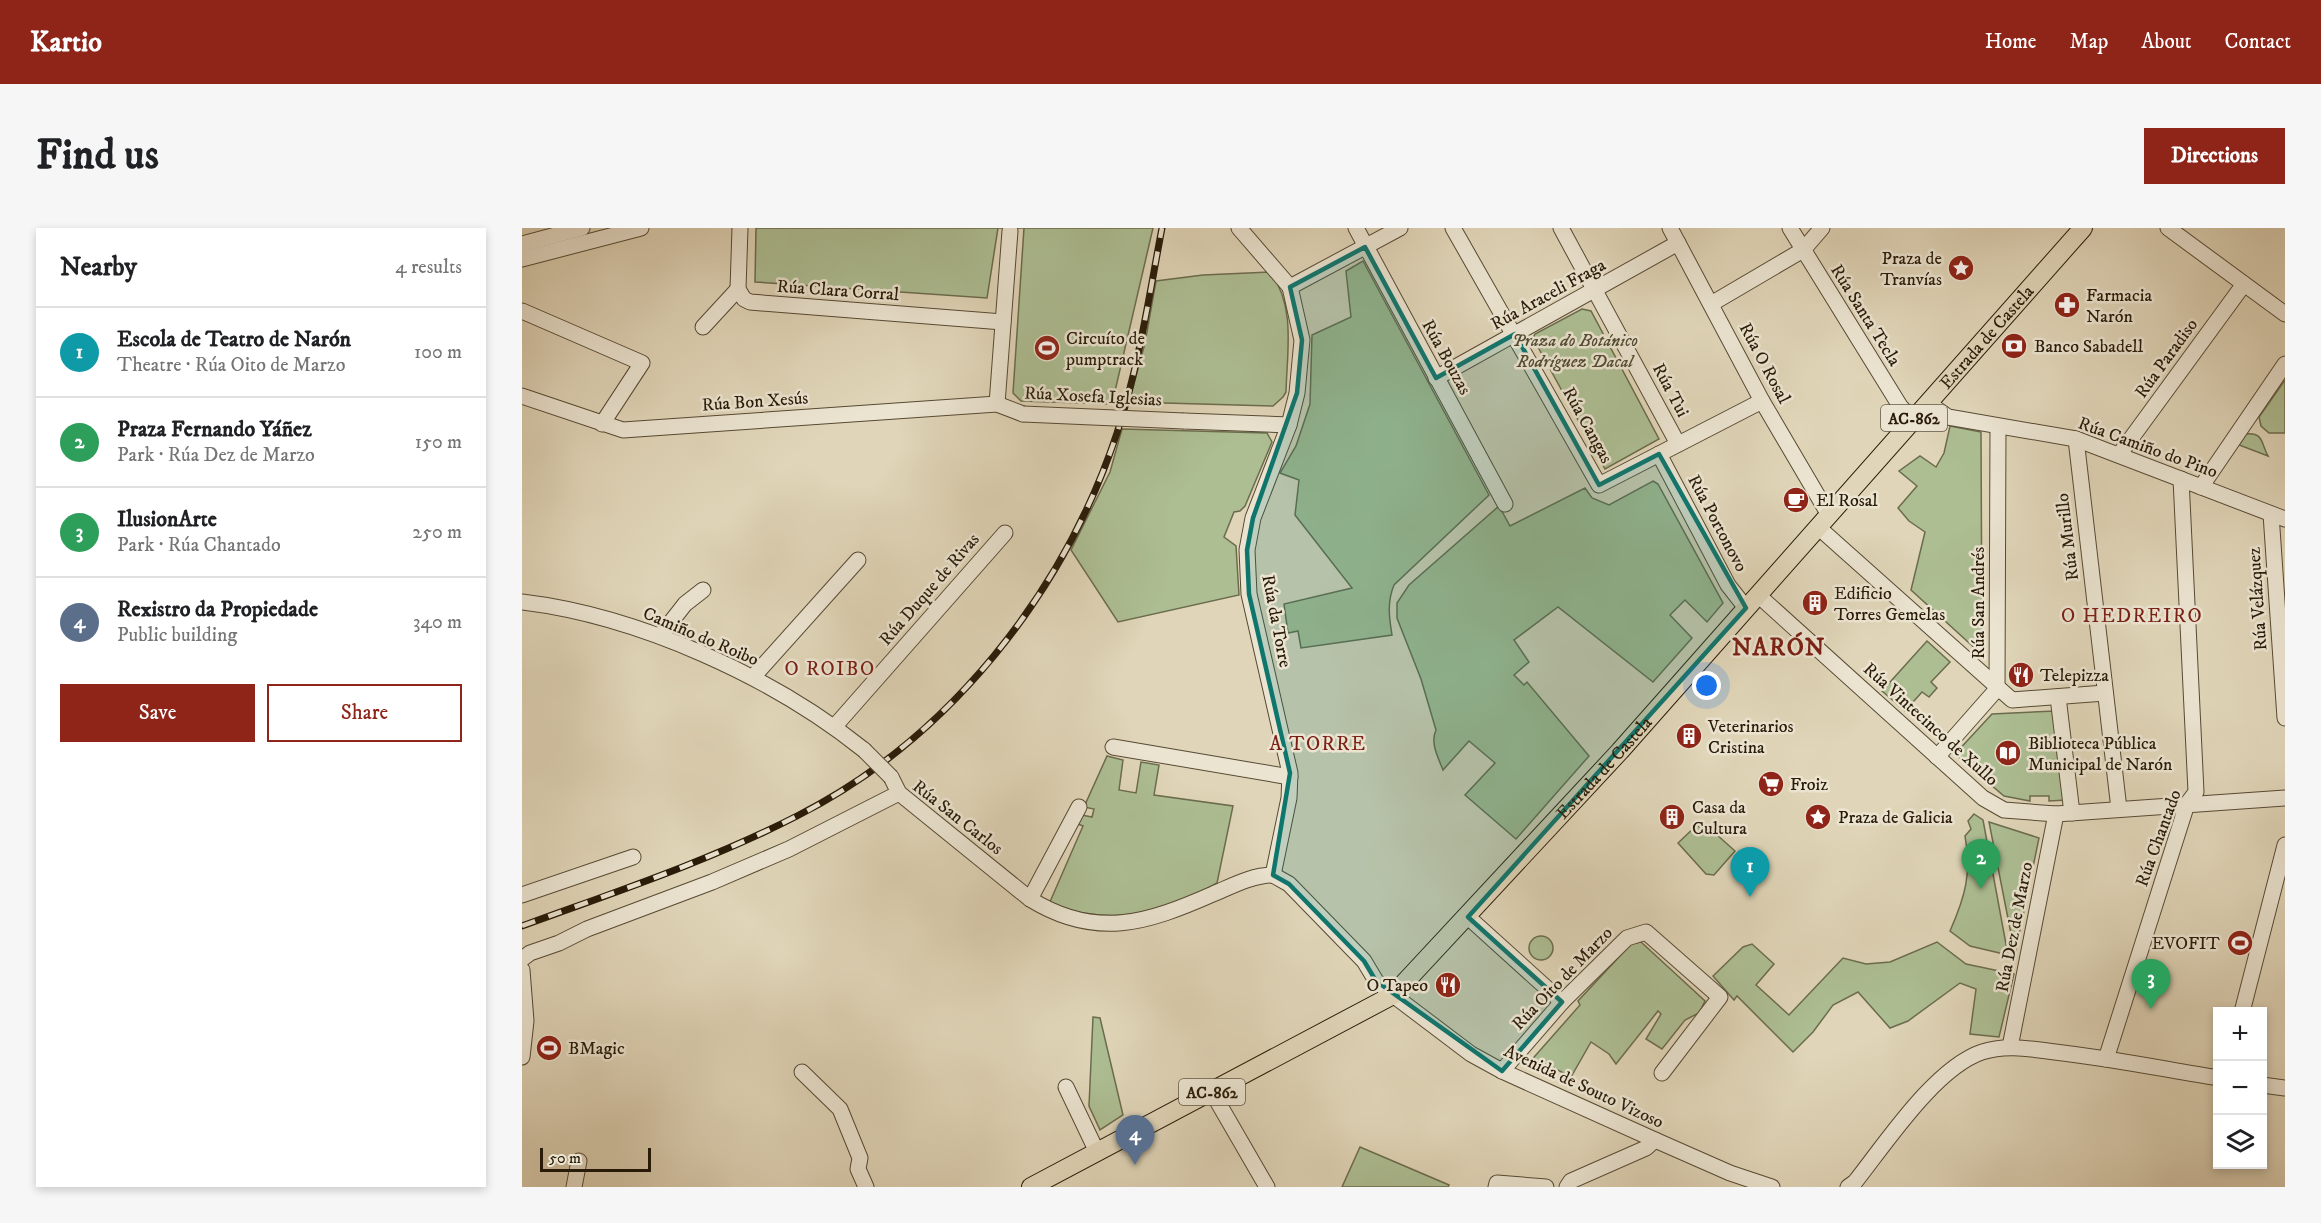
<!DOCTYPE html>
<html lang="en">
<head>
<meta charset="utf-8">
<style>
  body { margin:0; font-family:"IM FELL DW Pica",serif; background:#f6f6f6; color:#202124 }
  .controls { position:absolute; right:18px; bottom:18px; display:grid; overflow:hidden; border-radius:0px; box-shadow:0 3px 9px #0003 }
  .controls button { width:54px; height:54px; display:grid; place-items:center; padding:0; border:0; border-bottom:2px solid #e0e0e0; background:#fff; color:#202124; font:30px sans-serif }
  .scale { position:absolute; left:18px; bottom:15px; width:111px; box-sizing:border-box; padding-left:6px; border:3px solid #291b08; border-top:0; font-size:16px; line-height:21px; white-space:nowrap; color:#291b08; -webkit-text-stroke:4px #ebe4d1; paint-order:stroke }
  .you { position:absolute; left:1185px; top:458px; width:21px; height:21px; margin:-15px; border:4px solid #fff; border-radius:50%; background:#1a73e8; box-shadow:0 0 0 9px #1a73e833 }
  .badge { display:grid; place-items:center; width:39px; height:39px; border-radius:50%; background:#8f2418; color:#fff; font-size:20px; font-weight:700 }
  .pin { position:absolute; translate:-50% -50px; filter:drop-shadow(0 2px 3px #0008) }
  .pin::after { content:''; position:absolute; top:32px; width:21px; height:18px; background:inherit; clip-path:polygon(0 0,100% 0,50% 100%) }
  .list { margin:0; padding:0; list-style:none }
  h2 { display:flex; justify-content:space-between; align-items:center; height:78px; margin:0; padding:0 24px; font-size:26px }
  h2 small { font-size:20px; font-weight:400; color:#757577 }
  .list li { display:grid; grid-template-columns:39px 1fr auto; gap:18px; align-items:center; box-sizing:border-box; height:90px; padding:0 24px; border-top:2px solid #e0e0e0 }
  .list b { display:block; font-size:22px; white-space:nowrap }
  .list p { margin:0; font-size:20px; white-space:nowrap; color:#757577 }
  .list em { font-size:20px; font-style:normal; color:#757577 }
  .actions { display:flex; gap:12px; padding:18px 24px }
  .actions a { flex:1; padding:14px 0; border:2px solid #8f2418; border-radius:0px; text-align:center; font-size:21px; color:#8f2418 }
  .actions .main { background:#8f2418; color:#fff }
  .icon { flex:none; width:33px; height:33px; fill:none; stroke:currentColor; stroke-width:2; stroke-linecap:round; stroke-linejoin:round }
  .map { position:relative; flex:none; width:1763px; height:959px; overflow:hidden; border-radius:0px }
  header { display:flex; align-items:center; gap:36px; box-sizing:border-box; height:84px; padding:0 30px; background:#8f2418; color:#fff }
  header strong { font-size:28px }
  nav { display:flex; gap:33px; margin-inline-start:auto; font-size:21px }
  .intro { display:flex; align-items:center; justify-content:space-between; box-sizing:border-box; height:144px; padding:0 36px }
  h1 { margin:0; font-size:42px }
  .button { padding:15px 27px; border-radius:0px; background:#8f2418; color:#fff; font-size:21px; font-weight:700 }
  main { display:flex; gap:36px; padding:0 36px }
  aside { flex:1; background:#fff; border-radius:0px; box-shadow:0 3px 9px #0003 }
  .map>svg:first-child { display:block }
  .green { fill:#adbe93; stroke:#6b6c4e; stroke-width:1.5 }
  .lines { fill:none; stroke-linecap:round; stroke-linejoin:round }
  .minor-casing { stroke:#574a34; stroke-width:17 }
  .major-casing { stroke:#291b08; stroke-width:20 }
  .minor { stroke:#ebe4d1; stroke-width:15 }
  .major { stroke:#e0d5b8; stroke-width:18 }
  .rail-casing { stroke:#291b08; stroke-width:7 }
  .rail { stroke:#ebe4d1; stroke-width:4.5; stroke-dasharray:14; stroke-linecap:butt }
  .minor-bridge-casing { stroke:#574a34; stroke-width:17; stroke-linecap:butt }
  .minor-bridge { stroke:#ebe4d1; stroke-width:15 }
  .marked { fill:#0f766e; fill-opacity:0.2; stroke:#0f766e; stroke-width:4.5; stroke-linejoin:round }
  .labels { text-anchor:middle; stroke-width:5; stroke-linejoin:round; paint-order:stroke }
  .shield { fill:#ebe4d1; stroke:#635744; stroke-width:1.5 }
  .shield-label { font-size:16px; font-weight:bold; fill:#291b08 }
  .poi-label { font-size:18px; fill:#291b08; stroke:#ebe4d1; text-anchor:start }
  .street-label { font-size:18px; fill:#291b08; stroke:#ebe4d1 }
  .park-label { font-size:18px; font-style:italic; fill:#514c32; stroke:#ebe4d1 }
  .neighbourhood-label { font-size:20px; letter-spacing:1.5px; fill:#7a1f14; stroke:#ebe4d1 }
  .district-label { font-size:24px; font-weight:bold; letter-spacing:1.5px; fill:#7a1f14; stroke:#ebe4d1 }
</style>
</head>
<body>
<header>
<strong>Kartio</strong>
<nav><a>Home</a><a>Map</a><a>About</a><a>Contact</a></nav>
</header>
<div class="intro"><h1>Find us</h1><a class="button">Directions</a></div>
<main>
<aside>
<h2>Nearby<small>4 results</small></h2>
<ul class="list">
<li><span class="badge" style="background:#0f9aa8">1</span><div><b>Escola de Teatro de Narón</b><p>Theatre · Rúa Oito de Marzo</p></div><em>100 m</em></li>
<li><span class="badge" style="background:#2e9e5b">2</span><div><b>Praza Fernando Yáñez</b><p>Park · Rúa Dez de Marzo</p></div><em>150 m</em></li>
<li><span class="badge" style="background:#2e9e5b">3</span><div><b>IlusionArte</b><p>Park · Rúa Chantado</p></div><em>250 m</em></li>
<li><span class="badge" style="background:#5c6f8a">4</span><div><b>Rexistro da Propiedade</b><p>Public building</p></div><em>340 m</em></li>
</ul>
<div class="actions"><a class="main">Save</a><a>Share</a></div>
</aside>
<div class="map">
<svg width="1763" height="959" viewBox="0 0 1763 959">
  <rect width="100%" height="100%" fill="#e0d5b8"/>
  <filter id="stains"><feTurbulence type="fractalNoise" baseFrequency=".00333" numOctaves="4"/><feColorMatrix values="0 0 0 0 .2 0 0 0 0 .09 0 0 0 0 .02 0 0 0 .5 -.17"/></filter>
  <radialGradient id="worn" r=".72"><stop offset=".6" stop-color="#630" stop-opacity="0"/><stop offset="1" stop-color="#630" stop-opacity=".3"/></radialGradient>
  <!-- green -->
  <g class="green">
    <path d="M234,0H631L590,176L499,173L491,165L502,0H476L465,70L233,54Z"/>
    <path d="M841,33L967,267L872,357C865,374 867,389 870,407L779,420L776,403L766,405L762,376L830,360L773,287L777,252L758,245L774,218L788,176L790,107L829,89L824,43Z"/>
    <path d="M748,44C774,78 765,123 764,164L761,169L751,178L607,174L623,115L634,53L681,47Z"/>
    <path d="M1060,81L1069,83L1137,211L1083,241L1011,110L1013,106Z"/>
    <path d="M1763,152V205H1747L1739,198L1737,189Z"/>
    <path d="M1428,198L1459,204L1460,421L1457,424L1389,362L1403,304L1387,293L1376,280L1395,258L1377,243L1398,228L1414,239L1422,225Z"/>
    <path d="M600,201L745,205L750,214L723,278L718,283L712,284L702,309L714,318L717,367L596,394L549,322L588,244Z"/>
    <path d="M1724,206C1742,204 1739,216 1746,228L1717,217Z"/>
    <path d="M1131,253L1136,256L1201,375L1185,394L1163,372L1148,387L1170,410L1131,454L1036,379L992,412L1007,434L992,447L1002,457L1005,454L1067,528L994,611L943,567L973,535L947,513L921,542C916,529 908,515 914,502L899,451L875,390V375L887,357L977,278L988,298L1063,260L1070,270L1087,277Z"/>
    <path d="M1405,413L1428,434L1409,454L1415,460L1407,469L1400,464L1383,483L1360,463Z"/>
    <path d="M1533,483L1544,572L1527,573V568H1508V573L1482,568L1433,526L1470,486Z"/>
    <path d="M585,528L601,532L597,562L614,565L619,534L637,537L632,567L711,578L695,655C640,687 588,698 527,676L561,598L556,596L560,587L570,589L572,581L562,579Z"/>
    <path d="M1452,586L1461,592L1486,727L1448,718L1428,703C1443,669 1450,645 1443,608L1449,601L1446,593Z"/>
    <path d="M1467,594L1517,610L1493,726Z"/>
    <path d="M1175,597L1181,602L1185,598L1213,623L1192,647L1184,646L1156,615Z"/>
    <circle cx="1019" cy="720" r="12"/>
    <path d="M1119,714L1183,773L1177,785L1163,792L1140,821L1124,811L1139,786L1136,783L1094,836L1087,826L1069,814L1049,849L1032,840L1022,843L1006,836L1058,777L1056,773L1109,716Z"/>
    <path d="M1415,714L1444,736L1492,746L1477,809L1448,806L1454,761L1438,755L1386,793L1368,800L1336,764L1311,777L1291,804L1271,824L1215,768L1212,772L1191,748L1221,719L1230,716L1252,736L1234,757L1267,787L1321,730L1344,736L1368,734Z"/>
    <path d="M571,789L578,790L601,887L578,902L567,878Z"/>
    <path d="M838,919L927,957L926,959H820Z"/>
  </g>
  <g class="lines">
    <!-- minor casing -->
    <g class="minor-casing">
      <g id="minor">
        <path d="M218,0L216,61L222,71L228,74L481,94"/>
        <path d="M717,0L768,59L780,112L775,165L767,197L731,290L725,322L727,366L768,545L767,570L751,647"/>
        <path d="M834,0L983,276"/>
        <path d="M931,0L1077,257L1240,173"/>
        <path d="M1039,0L1156,216"/>
        <path d="M1148,0L1240,173L1307,287"/>
        <path d="M1268,0L1378,178L1391,192"/>
        <path d="M1646,0L1763,86"/>
        <path d="M0,16L60,0"/>
        <path d="M0,31L119,0"/>
        <path d="M768,59L878,0"/>
        <path d="M1189,76L1281,22L1300,0"/>
        <path d="M0,83L120,135L80,196"/>
        <path d="M181,99L216,61"/>
        <path d="M914,150L1156,15"/>
        <path d="M0,168L101,202L475,176L501,186"/>
        <path d="M1406,175L1426,189L1554,211L1763,291"/>
        <path d="M475,176L488,3"/>
        <path d="M662,193L767,197"/>
        <path d="M1554,211L1597,581"/>
        <path d="M1137,226L1206,357L1224,380"/>
        <path d="M1597,227L1722,56"/>
        <path d="M1679,259L1763,136"/>
        <path d="M1749,286L1763,490"/>
        <path d="M1296,299L1490,472L1583,465"/>
        <path d="M1236,367L1461,570L1482,582L1534,586L1763,570"/>
        <path d="M0,374C117,388 251,449 342,522"/>
        <path d="M138,408L163,376L181,362"/>
        <path d="M231,449L336,332"/>
        <path d="M1536,469L1550,585"/>
        <path d="M313,498L483,305"/>
        <path d="M591,519L768,549"/>
        <path d="M1415,529L1475,461L1476,198"/>
        <path d="M369,549L377,565L508,671C574,712 625,695 691,666C710,658 730,647 751,647"/>
        <path d="M751,647L767,656L842,733L854,753L871,767L949,826L980,843L1133,912L1208,945L1250,959"/>
        <path d="M0,667L111,629"/>
        <path d="M508,671L557,579"/>
        <path d="M946,689L1040,774"/>
        <path d="M0,731L8,725L37,715L65,701L190,654L267,621L377,565"/>
        <path d="M0,742L4,793L0,829"/>
        <path d="M1720,784L1763,617"/>
        <path d="M1488,819L1534,586"/>
        <path d="M1584,831L1665,576L1674,564L1659,251"/>
        <path d="M980,843L1040,774L1105,710L1124,704L1198,769L1140,845"/>
        <path d="M280,844L318,881L338,930L336,941L344,959"/>
        <path d="M1740,857L1763,860"/>
        <path d="M544,859L575,924"/>
        <path d="M690,864L745,959"/>
        <path d="M52,959L57,933"/>
        <path d="M974,959L975,955L1024,959"/>
        <path d="M1045,959L1049,953L1124,920L1133,912"/>
        <path d="M1326,959L1333,954C1364,915 1413,840 1460,824C1484,816 1509,821 1533,824C1587,830 1641,841 1696,850"/>
      </g>
    </g>
    <!-- major casing -->
    <g class="major-casing">
      <g id="major">
        <path id="s1" d="M509,959L871,767L1098,523L1561,0"/>
      </g>
    </g>
    <!-- minor -->
    <use href="#minor" class="minor"/>
    <!-- major -->
    <use href="#major" class="major"/>
    <!-- rail casing -->
    <g class="rail-casing">
      <path id="rail" d="M0,698C93,664 187,633 275,588C427,511 542,365 595,205C617,138 627,68 640,0"/>
    </g>
    <!-- rail -->
    <use href="#rail" class="rail"/>
    <!-- minor-bridge casing -->
    <g class="minor-bridge-casing">
      <g id="minor-bridge">
        <path d="M501,186L662,193"/>
        <path d="M342,522L369,549"/>
      </g>
    </g>
    <!-- minor-bridge -->
    <use href="#minor-bridge" class="minor-bridge"/>
  </g>
  <!-- marked area -->
  <path class="marked" d="M843,19L914,150L993,106L1077,257L1137,226L1224,380L946,689L1040,774L980,843L854,753L842,733L767,656L751,647L768,545L727,366L725,322L731,290L775,165L780,112L768,59Z"/>
  <!-- icons -->
  <defs>
    <g id="sight-disc" transform="scale(1.35)"><circle r="9.5" fill="#8f2418" stroke="#ebe4d1"/><path d="M0-6L1.8-2.2L6-1.7L2.9 1.2L3.7 5.4L0 3.3L-3.7 5.4L-2.9 1.2L-6-1.7L-1.8-2.2Z" fill="#fff"/></g>
    <g id="pharmacy-disc" transform="scale(1.35)"><circle r="9.5" fill="#8f2418" stroke="#ebe4d1"/><path d="M-2-6h4v4h4v4h-4v4h-4v-4h-4v-4h4Z" fill="#fff"/></g>
    <g id="bank-disc" transform="scale(1.35)"><circle r="9.5" fill="#8f2418" stroke="#ebe4d1"/><path d="M-6-4H6V4H-6ZM0-2.3a2.3 2.3 0 1 0 0 4.6a2.3 2.3 0 1 0 0-4.6Z" fill="#fff"/></g>
    <g id="stadium-disc" transform="scale(1.35)"><circle r="9.5" fill="#8f2418" stroke="#ebe4d1"/><path d="M0-5a6.5 5 0 1 0 0 10a6.5 5 0 1 0 0-10ZM-3.5-1.8h7v3.6h-7Z" fill="#fff"/></g>
    <g id="cafe-disc" transform="scale(1.35)"><circle r="9.5" fill="#8f2418" stroke="#ebe4d1"/><path d="M-5.5-4.5H6V0H3Q3 3.5 0 3.5H-2.5Q-5.5 3.5-5.5 0ZM3-3.2v2h1.7v-2ZM-6 4.5H4V6H-6Z" fill="#fff"/></g>
    <g id="building-disc" transform="scale(1.35)"><circle r="9.5" fill="#8f2418" stroke="#ebe4d1"/><path d="M-4-6H4V6H1V3H-1V6H-4ZM-2.5-4.3h1.7v1.8h-1.7ZM.8-4.3h1.7v1.8H.8ZM-2.5-1h1.7V.8h-1.7ZM.8-1h1.7V.8H.8Z" fill="#fff"/></g>
    <g id="restaurant-disc" transform="scale(1.35)"><circle r="9.5" fill="#8f2418" stroke="#ebe4d1"/><path d="M-5-6h1v4h1v-4h1v4h1v-4h1v5L-1.5 .5V6h-2V.5L-5-1ZM5-6V6H3V1.5H1.5Q1.5-4 5-6Z" fill="#fff"/></g>
    <g id="library-disc" transform="scale(1.35)"><circle r="9.5" fill="#8f2418" stroke="#ebe4d1"/><path d="M-6-4Q-3-5.5-.7-3.5V5Q-3 3-6 4ZM6-4Q3-5.5 .7-3.5V5Q3 3 6 4Z" fill="#fff"/></g>
    <g id="supermarket-disc" transform="scale(1.35)"><circle r="9.5" fill="#8f2418" stroke="#ebe4d1"/><path d="M-6-5.5h2.5l.6 2H6L4.5 2H-2.5L-4.4-4H-6ZM-1.5 3.2a1.3 1.3 0 1 0 .1 0ZM3 3.2a1.3 1.3 0 1 0 .1 0Z" fill="#fff"/></g>
  </defs>
  <g fill-rule="evenodd">
    <use href="#sight-disc" x="1439" y="40"/>
    <use href="#pharmacy-disc" x="1545" y="77"/>
    <use href="#bank-disc" x="1492" y="118"/>
    <use href="#stadium-disc" x="525" y="120"/>
    <use href="#cafe-disc" x="1274" y="272"/>
    <use href="#building-disc" x="1293" y="375"/>
    <use href="#restaurant-disc" x="1499" y="447"/>
    <use href="#building-disc" x="1167" y="508"/>
    <use href="#library-disc" x="1486" y="525"/>
    <use href="#supermarket-disc" x="1249" y="556"/>
    <use href="#building-disc" x="1150" y="589"/>
    <use href="#sight-disc" x="1296" y="589"/>
    <use href="#stadium-disc" x="1718" y="715"/>
    <use href="#restaurant-disc" x="926" y="757"/>
    <use href="#stadium-disc" x="27" y="820"/>
  </g>
  <g class="labels">
    <!-- shield labels -->
    <g class="shield">
      <rect x="1359" y="177" width="66" height="26" rx="4.5"/>
      <rect x="657" y="851" width="66" height="26" rx="4.5"/>
    </g>
    <g class="shield-label">
      <text x="1392" y="196">AC-862</text>
      <text x="690" y="870">AC-862</text>
    </g>
    <!-- poi labels -->
    <g class="poi-label">
      <text x="1420" y="36" text-anchor="end">Praza de<tspan x="1420" dy="21">Tranvías</tspan></text>
      <text x="1564" y="73">Farmacia<tspan x="1564" dy="21">Narón</tspan></text>
      <text x="544" y="116">Circuíto de<tspan x="544" dy="21">pumptrack</tspan></text>
      <text x="1512" y="124">Banco Sabadell</text>
      <text x="1294" y="278">El Rosal</text>
      <text x="1312" y="371">Edificio<tspan x="1312" dy="21">Torres Gemelas</tspan></text>
      <text x="1518" y="453">Telepizza</text>
      <text x="1186" y="504">Veterinarios<tspan x="1186" dy="21">Cristina</tspan></text>
      <text x="1506" y="521">Biblioteca Pública<tspan x="1506" dy="21">Municipal de Narón</tspan></text>
      <text x="1268" y="562">Froiz</text>
      <text x="1170" y="585">Casa da<tspan x="1170" dy="21">Cultura</tspan></text>
      <text x="1316" y="595">Praza de Galicia</text>
      <text x="1698" y="721" text-anchor="end">EVOFIT</text>
      <text x="906" y="763" text-anchor="end">O Tapeo</text>
      <text x="46" y="826">BMagic</text>
    </g>
    <!-- street labels -->
    <g class="street-label">
      <text transform="translate(316 62) rotate(4)" y="6">Rúa Clara Corral</text>
      <text transform="translate(1026 66) rotate(-29)" y="6">Rúa Araceli Fraga</text>
      <text transform="translate(1344 87) rotate(58)" y="6">Rúa Santa Tecla</text>
      <text dy="6" stroke="none"><textPath href="#s1" startOffset="1296">Estrada de Castela</textPath></text>
      <text transform="translate(925 129) rotate(61)" y="6">Rúa Bouzas</text>
      <text transform="translate(1644 130) rotate(-54)" y="6">Rúa Paradiso</text>
      <text transform="translate(1243 135) rotate(62)" y="6">Rúa O Rosal</text>
      <text transform="translate(1149 162) rotate(62)" y="6">Rúa Tui</text>
      <text transform="translate(571 168) rotate(3)" y="6">Rúa Xosefa Iglesias</text>
      <text transform="translate(233 173) rotate(-4)" y="6">Rúa Bon Xesús</text>
      <text transform="translate(1066 197) rotate(61)" y="6">Rúa Cangas</text>
      <text transform="translate(1626 219) rotate(20)" y="6">Rúa Camiño do Pino</text>
      <text transform="translate(1196 295) rotate(62)" y="6">Rúa Portonovo</text>
      <text transform="translate(1545 309) rotate(-97)" y="6">Rúa Murillo</text>
      <text transform="translate(407 361) rotate(-49)" y="6">Rúa Duque de Rivas</text>
      <text transform="translate(1735 371) rotate(-94)" y="6">Rúa Velázquez</text>
      <text transform="translate(1456 375) rotate(-90)" y="6">Rúa San Andrés</text>
      <text transform="translate(755 393) rotate(79)" y="6">Rúa da Torre</text>
      <text transform="translate(179 408) rotate(23)" y="6">Camiño do Roibo</text>
      <text transform="translate(1409 496) rotate(42)" y="6">Rúa Vintecinco de Xullo</text>
      <text dy="6" stroke="none"><textPath href="#s1" startOffset="720">Estrada de Castela</textPath></text>
      <text transform="translate(436 589) rotate(38)" y="6">Rúa San Carlos</text>
      <text transform="translate(1636 610) rotate(-70)" y="6">Rúa Chantado</text>
      <text transform="translate(1492 699) rotate(-79)" y="6">Rúa Dez de Marzo</text>
      <text transform="translate(1040 750) rotate(-46)" y="6">Rúa Oito de Marzo</text>
      <text transform="translate(1062 858) rotate(25)" y="6">Avenida de Souto Vizoso</text>
    </g>
    <!-- park labels -->
    <g class="park-label">
      <text x="1053" y="118">Praza do Botánico<tspan x="1053" dy="21">Rodríguez Dacal</tspan></text>
    </g>
    <!-- neighbourhood labels -->
    <g class="neighbourhood-label">
      <text x="1610" y="394">O HEDREIRO</text>
      <text x="308" y="447">O ROIBO</text>
      <text x="796" y="522">A TORRE</text>
    </g>
    <!-- district labels -->
    <g class="district-label">
      <text x="1257" y="427">NARÓN</text>
    </g>
  </g>
  <rect width="100%" height="100%" filter="url(#stains)"/>
  <rect width="100%" height="100%" fill="url(#worn)"/>
</svg>
<div class="controls">
<button>+</button>
<button>−</button>
<button><svg class="icon" aria-label="layers" viewBox="0 0 24 24"><path d="M12 4l9 5-9 5-9-5zM3 14l9 5 9-5"/></svg></button>
</div>
<div class="scale">50 m</div>
<div class="you"></div>
<div class="pin badge" style="left:1228px;top:669px;background:#0f9aa8">1</div>
<div class="pin badge" style="left:1459px;top:661px;background:#2e9e5b">2</div>
<div class="pin badge" style="left:1629px;top:781px;background:#2e9e5b">3</div>
<div class="pin badge" style="left:613px;top:937px;background:#5c6f8a">4</div>
</div>
</main>
</body>
</html>
